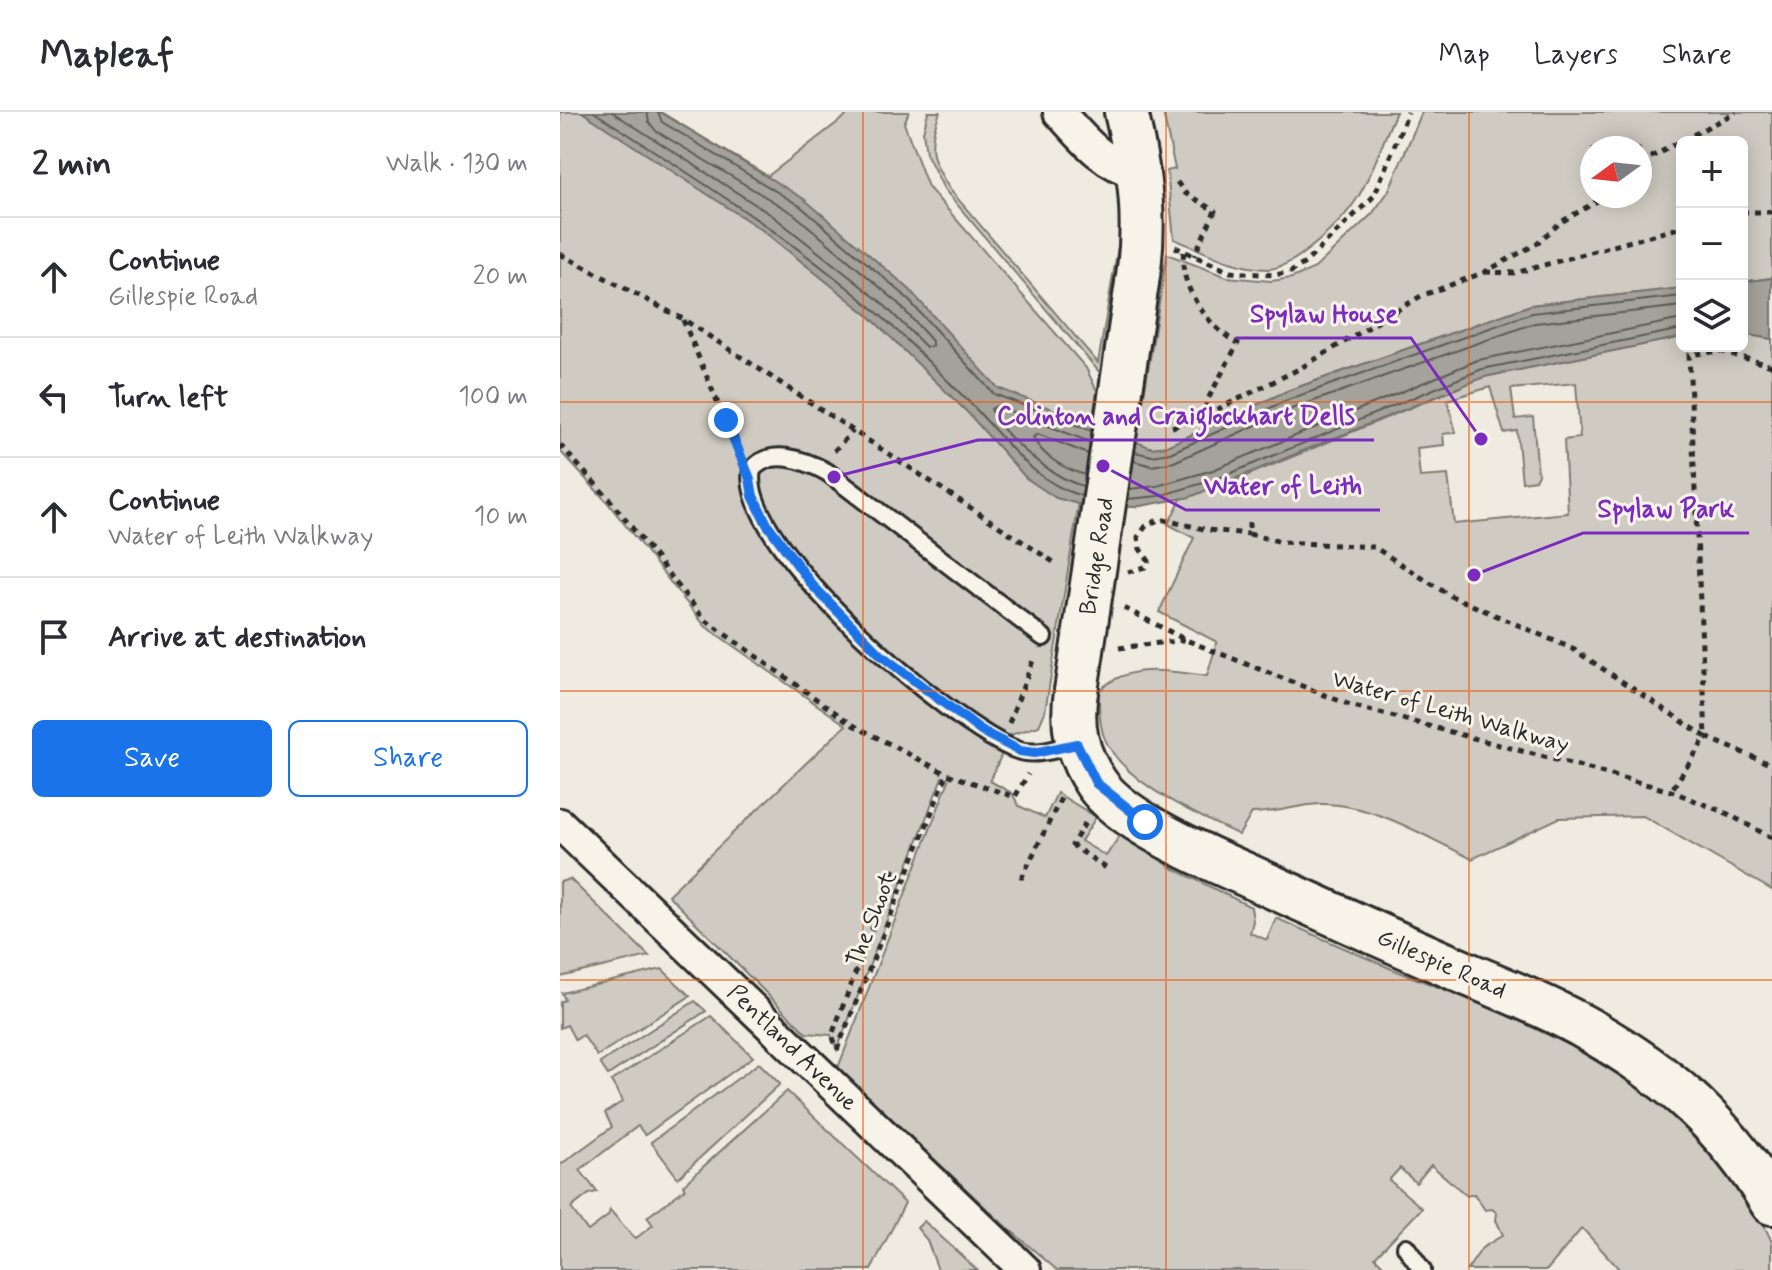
<!DOCTYPE html>
<html lang="en">
<head>
<meta charset="utf-8">
<style>
  body { margin:0; font-family:Mynerve,sans-serif; background:#f2f2f3; color:#2b2b33 }
  .controls { position:absolute; right:24px; top:24px; display:grid; overflow:hidden; border-radius:12px; box-shadow:0 4px 20px #0003 }
  .controls button { width:72px; height:72px; display:grid; place-items:center; padding:0; border:0; border-bottom:2px solid #e1e1e2; background:#fff; color:#2b2b33; font:40px sans-serif }
  .compass { position:absolute; left:1020px; top:24px; width:72px; height:72px; border-radius:50%; background:#fff; box-shadow:0 4px 20px #0003; rotate:255deg }
  .stop { position:absolute; width:24px; height:24px; margin:-18px; border:6px solid #1a73e8; border-radius:50%; background:#fff }
  .stop.end { background:#1a73e8; border-color:#fff; box-shadow:0 2px 8px #0008 }
  .list { margin:0; padding:0; list-style:none }
  h2 { display:flex; justify-content:space-between; align-items:center; height:104px; margin:0; padding:0 32px; font-size:34px }
  h2 small { font-size:26px; font-weight:400; color:#7c7c81 }
  .list li { display:grid; grid-template-columns:52px 1fr auto; gap:24px; align-items:center; box-sizing:border-box; height:120px; padding:0 32px; border-top:2px solid #e1e1e2 }
  .list b { display:block; font-size:30px; white-space:nowrap }
  .list p { margin:0; font-size:26px; white-space:nowrap; color:#7c7c81 }
  .list em { font-size:26px; font-style:normal; color:#7c7c81 }
  .actions { display:flex; gap:16px; padding:24px 32px }
  .actions a { flex:1; padding:18px 0; border:2px solid #1a73e8; border-radius:12px; text-align:center; font-size:28px; color:#1a73e8 }
  .actions .main { background:#1a73e8; color:#fff }
  .icon { flex:none; width:44px; height:44px; fill:none; stroke:currentColor; stroke-width:2; stroke-linecap:round; stroke-linejoin:round }
  .map { position:relative; flex:none; width:1212px; height:1158px; overflow:hidden }
  header { display:flex; align-items:center; gap:48px; box-sizing:border-box; height:112px; padding:0 40px; background:#fff; border-bottom:2px solid #e1e1e2 }
  header strong { font-size:38px }
  nav { display:flex; gap:44px; margin-inline-start:auto; font-size:28px }
  main { display:flex }
  aside { flex:1; background:#fff }
  .map>svg:first-child { display:block }
  .green { fill:#cfcbc2; stroke:#7d7b76; stroke-width:2; fill-rule:evenodd }
  .water { fill:#a4a29a; stroke:#74726e; stroke-width:2 }
  .lines { fill:none; stroke-linecap:round; stroke-linejoin:round }
  .shore { stroke:#5b5b57; stroke-width:2 }
  .lane-casing { stroke:#2b2b2b; stroke-width:22 }
  .street-casing { stroke:#2b2b2b; stroke-width:36 }
  .secondary-casing { stroke:#2b2b2b; stroke-width:48 }
  .path { stroke:#2b2b2b; stroke-width:5; stroke-dasharray:6 6; stroke-linecap:butt }
  .lane { stroke:#f7f3e8; stroke-width:16 }
  .street { stroke:#f7f3e8; stroke-width:30 }
  .secondary { stroke:#f7f3e8; stroke-width:42 }
  .secondary-bridge-casing { stroke:#2b2b2b; stroke-width:48; stroke-linecap:butt }
  .secondary-bridge { stroke:#f7f3e8; stroke-width:42 }
  .route { stroke:#1a73e8; stroke-width:10 }
  .grid { fill:none; stroke:#e8590c; stroke-width:2; stroke-opacity:0.55 }
  .labels { text-anchor:middle; stroke-width:6; stroke-linejoin:round; paint-order:stroke }
  .street-label { font-size:24px; fill:#2b2b2b; stroke:#f7f3e8 }
  .leader { fill:none; stroke:#7b2cbf; stroke-width:3 }
  .callout-dot { fill:#7b2cbf; stroke:#f7f3e8; stroke-width:3 }
  .callout-label { font-size:26px; text-anchor:middle; font-weight:bold; fill:#7b2cbf; stroke:#f7f3e8; stroke-width:6; stroke-linejoin:round; paint-order:stroke }
</style>
</head>
<body>
<header>
<strong>Mapleaf</strong>
<nav><a>Map</a><a>Layers</a><a>Share</a></nav>
</header>
<main>
<aside>
<h2>2 min<small>Walk · 130 m</small></h2>
<ul class="list">
<li><svg class="icon" aria-label="ahead" viewBox="0 0 24 24"><path d="M12 20V5M6 11l6-6 6 6"/></svg><div><b>Continue</b><p>Gillespie Road</p></div><em>20 m</em></li>
<li><svg class="icon" aria-label="left" viewBox="0 0 24 24"><path d="M17 20v-9H6M10 6l-5 5 5 5"/></svg><div><b>Turn left</b></div><em>100 m</em></li>
<li><svg class="icon" aria-label="ahead" viewBox="0 0 24 24"><path d="M12 20V5M6 11l6-6 6 6"/></svg><div><b>Continue</b><p>Water of Leith Walkway</p></div><em>10 m</em></li>
<li><svg class="icon" aria-label="arrive" viewBox="0 0 24 24"><path d="M6 21V4h12l-3 4 3 4H6"/></svg><div><b>Arrive at destination</b></div></li>
</ul>
<div class="actions"><a class="main">Save</a><a>Share</a></div>
</aside>
<div class="map">
<svg width="1212" height="1158" viewBox="0 0 1212 1158">
  <rect width="100%" height="100%" fill="#efebe0"/>
  <filter id="ink" filterUnits="userSpaceOnUse"><feTurbulence type="fractalNoise" baseFrequency=".0125" numOctaves="2"/><feDisplacementMap in="SourceGraphic" scale="16" xChannelSelector="R" yChannelSelector="G"/><feConvolveMatrix kernelMatrix="1 2 1 2 8 2 1 2 1" color-interpolation-filters="sRGB"/></filter>
  <g filter="url(#ink)">
    <!-- green -->
    <g class="green">
      <path d="M0,0H100L208,64L291,0H349L344,11L368,75L526,256L537,279L485,600L479,614L450,623L430,669L452,681L459,694L485,706L497,681L536,705L521,729L546,744L561,722L614,757L691,795L693,809L690,821L707,828L716,806L832,857L939,899L1009,933L1113,996L1186,1075L1212,1130V1158H1060L1022,1116L987,1158H907L922,1136L943,1123L936,1108L937,1101L932,1097L925,1098L914,1082L907,1084L871,1053L856,1071L840,1056L829,1068L862,1096L815,1145L828,1158H497L442,1111L278,956L389,668L382,665L277,938L271,923L246,921L108,783L286,613L145,514L47,390L0,339Z"/>
      <path d="M368,0H380C366,35 371,48 391,79L538,251L561,117L540,261L384,77L366,41L363,20Z"/>
      <path d="M603,0H836C823,28 814,59 798,85C784,108 736,156 708,157C675,157 644,139 614,127L607,59L615,57Z"/>
      <path d="M862,0H1212V166L1182,170V30H1122V176L971,193L727,279L607,334L592,336L576,332L607,142L667,165L711,169L732,166L755,156L812,102L828,80ZM1032,36H1080V84H1032Z"/>
      <path d="M1182,222L1212,227V778L1083,704L999,706L912,747C866,725 813,691 760,692C737,693 716,701 692,701L679,723C636,702 559,670 543,622C539,608 539,594 539,579C568,550 610,559 647,564L657,530L599,500L634,426L608,412L621,387L667,372L924,265L1122,225V234H1182ZM1016,271L1020,326L1004,328L1008,401L894,412L888,363L860,365L857,336L884,333L883,322L896,320L887,288L930,275L944,321L957,319L962,370L975,368L978,362L973,305L955,307L951,277Z"/>
      <path d="M10,767L89,844L0,865V770Z"/>
      <path d="M102,857L130,884L37,944L23,923L15,928L7,913L0,916V890L5,888L2,881Z"/>
      <path d="M135,889L146,899L48,963L40,951Z"/>
      <path d="M151,904L193,945L85,1023L78,1014L20,1058L37,1080L29,1082L11,1096L28,1119L48,1104L50,1098L75,1127L93,1113L87,1105L125,1077L123,1073L227,979L345,1091L311,1158H0V1053L52,1015L45,1001L63,989L51,969Z"/>
      <path d="M199,951L220,972L118,1066L91,1030Z"/>
      <path d="M364,1109L417,1158H378L367,1128L357,1116Z"/>
    </g>
    <!-- water -->
    <g class="water">
      <path d="M22,0H100L244,87L348,176L438,276L592,336L607,334L727,279L971,193L1122,176V225L924,265L630,385L575,395H529L496,386L466,366L408,301L308,203L202,118Z"/>
      <path d="M1212,166V227L1182,222V170Z"/>
    </g>
    <g class="lines">
      <!-- shore -->
      <g class="shore">
        <path d="M34,0C129,62 225,121 312,196C347,226 379,261 412,293C447,329 472,370 522,384"/>
        <path d="M52,0L213,104L320,189L366,235L372,234V229L336,189L234,102L96,19L89,10L87,0"/>
        <path d="M98,0L102,10L240,94L343,182L434,282L532,319"/>
        <path d="M575,340L592,344L610,341L730,287L972,201L1122,184"/>
        <path d="M574,349L592,354L614,350L734,296L975,211L1122,194"/>
        <path d="M525,363C505,357 482,345 473,325L478,322L528,342"/>
        <path d="M523,374C493,366 443,326 431,297L437,294L530,330"/>
        <path d="M569,377L597,374L653,358L918,248L1122,207"/>
        <path d="M568,387L599,384L657,367L922,257L1122,217"/>
      </g>
      <!-- lane casing -->
      <g class="lane-casing">
        <g id="lane">
          <path d="M483,525L267,360C245,348 210,335 192,358C176,431 393,615 457,638C476,645 498,636 517,632"/>
          <path d="M846,1135L862,1158"/>
        </g>
      </g>
      <!-- street casing -->
      <g class="street-casing">
        <g id="street">
          <path d="M499,0C523,27 544,53 580,62"/>
          <path d="M0,712L465,1158"/>
        </g>
      </g>
      <!-- secondary casing -->
      <g class="secondary-casing">
        <g id="secondary">
          <path d="M566,0C580,59 587,110 577,171"/>
          <path d="M516,579C511,614 516,641 536,671C561,709 648,746 689,764C757,795 825,826 894,856C939,876 988,894 1031,919C1110,964 1165,1013 1212,1091"/>
        </g>
      </g>
      <!-- path -->
      <g class="path">
        <path d="M1080,51L1176,0"/>
        <path d="M617,70L625,81L655,99L634,144"/>
        <path d="M1182,100H1212"/>
        <path d="M615,135L670,160L714,163L731,160L745,151L814,84L848,0"/>
        <path d="M624,140C617,172 649,217 678,231L647,289L644,304"/>
        <path d="M0,142L123,207L498,453"/>
        <path d="M925,160L955,161L1122,115"/>
        <path d="M123,208L178,339"/>
        <path d="M1212,254L1160,239L1129,243L1146,625L1212,653"/>
        <path d="M612,315L636,308L739,257L861,184L925,160L976,132L1001,110L1046,84"/>
        <path d="M0,333L50,388L145,508L293,613L387,662L455,685L468,662"/>
        <path d="M274,339L293,319"/>
        <path d="M689,410V422L722,430L814,435L889,483L1013,537L1146,625L1111,679"/>
        <path d="M568,460L585,455L589,449L580,437L578,425L586,414L600,407L648,418L689,422"/>
        <path d="M564,496L626,528L790,593L1111,679L1166,701L1212,726"/>
        <path d="M559,536L624,528"/>
        <path d="M449,611L474,546"/>
        <path d="M525,711L512,733L546,756"/>
        <path d="M461,767L503,682"/>
        <path d="M275,931L272,923L336,753"/>
        <path d="M277,938L387,662"/>
      </g>
      <!-- lane -->
      <use href="#lane" class="lane"/>
      <!-- street -->
      <use href="#street" class="street"/>
      <!-- secondary -->
      <use href="#secondary" class="secondary"/>
      <!-- secondary-bridge casing -->
      <g class="secondary-bridge-casing">
        <path id="secondary-bridge" d="M516,579L577,171"/>
      </g>
      <!-- secondary-bridge -->
      <use href="#secondary-bridge" class="secondary-bridge"/>
    </g>
  </g>
  <g class="lines" filter="url(#ink)">
    <!-- route -->
    <path class="route" d="M166,308L190,367L193,384L207,412L253,474L322,544L421,619L460,639L474,641L517,632L536,671L585,710"/>
  </g>
  <!-- grid -->
  <path class="grid" d="M303,0V1158M606,0V1158M909,0V1158M0,290H1212M0,579H1212M0,868H1212"/>
  <g class="labels">
    <!-- street labels -->
    <g class="street-label">
      <text transform="translate(536 444) rotate(-81)" y="8">Bridge Road</text>
      <text transform="translate(891 599) rotate(16)" y="8">Water of Leith Walkway</text>
      <text transform="translate(311 807) rotate(-69)" y="8">The Shoot</text>
      <text transform="translate(882 851) rotate(24)" y="8">Gillespie Road</text>
      <text transform="translate(233 935) rotate(44)" y="8">Pentland Avenue</text>
    </g>
  </g>
  <!-- callouts -->
  <path class="leader" d="M921 327L851 226H676M274 365L418 328H814M543 354L626 398H820M914 463L1023 421H1189"/>
  <g class="callout-dot">
    <circle cx="921" cy="327" r="8"/>
    <circle cx="274" cy="365" r="8"/>
    <circle cx="543" cy="354" r="8"/>
    <circle cx="914" cy="463" r="8"/>
  </g>
  <g class="callout-label">
    <text x="764" y="210">Spylaw House</text>
    <text x="616" y="312">Colinton and Craiglockhart Dells</text>
    <text x="723" y="382">Water of Leith</text>
    <text x="1106" y="405">Spylaw Park</text>
  </g>
</svg>
<div class="controls">
<button>+</button>
<button>−</button>
<button><svg class="icon" aria-label="layers" viewBox="0 0 24 24"><path d="M12 4l9 5-9 5-9-5zM3 14l9 5 9-5"/></svg></button>
</div>
<svg class="compass" viewBox="-18 -18 36 36"><path d="M0-13l5 13h-10z" fill="#e53935"/><path d="M0 13l5-13h-10z" fill="#7c7c81"/></svg>
<div class="stop" style="left:585px;top:710px"></div>
<div class="stop end" style="left:166px;top:308px"></div>
</div>
</main>
</body>
</html>
